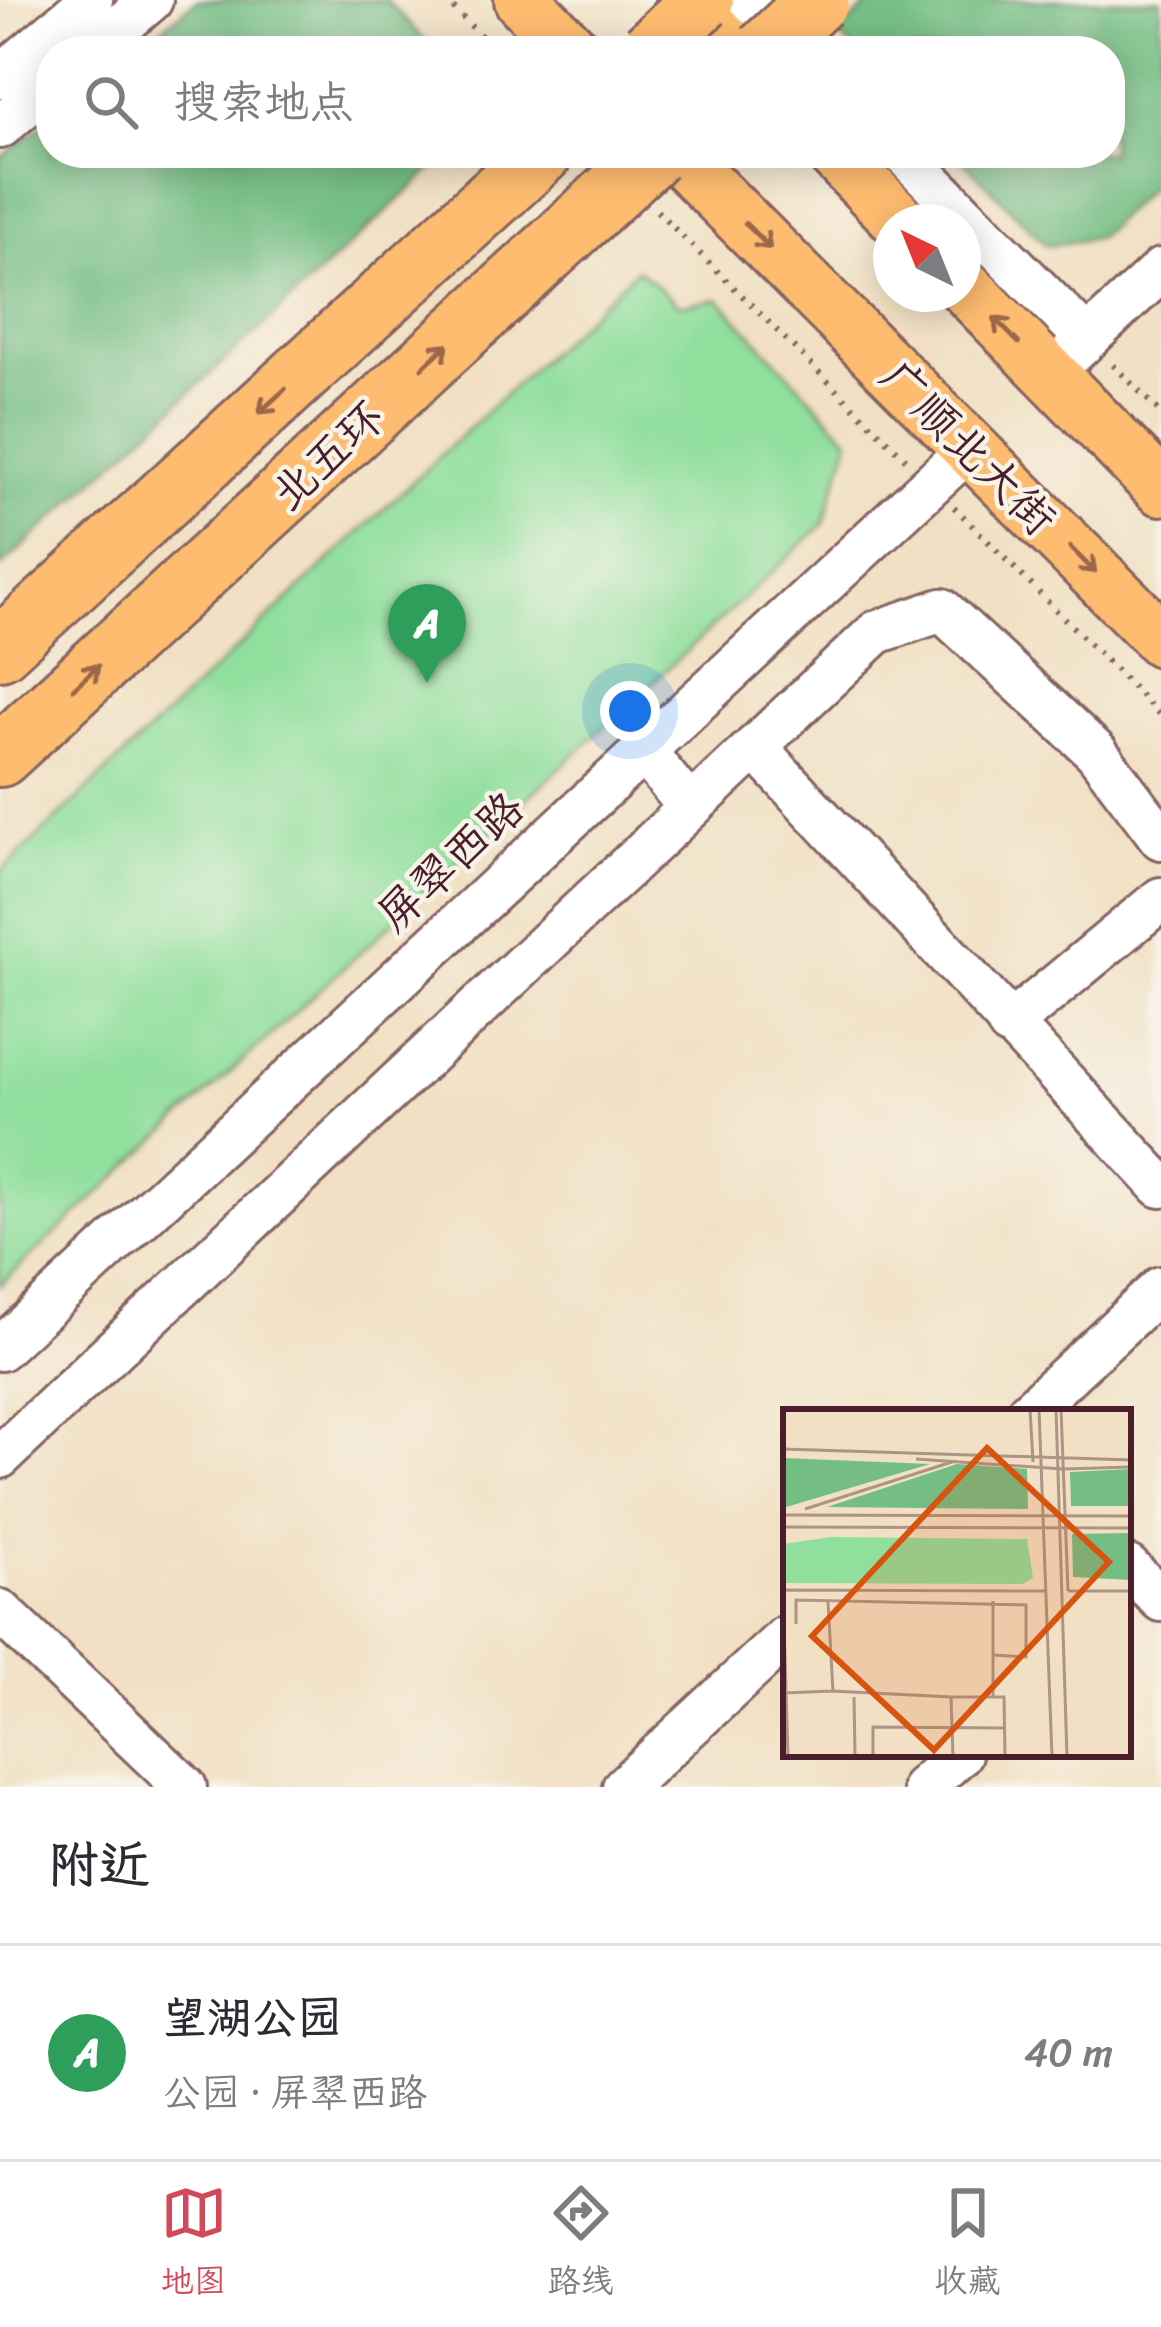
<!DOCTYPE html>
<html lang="zh">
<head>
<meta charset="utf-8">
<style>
  body { margin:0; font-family:Sriracha,"LXGW WenKai TC",sans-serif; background:#f7f7f7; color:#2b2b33 }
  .compass { position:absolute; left:873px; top:204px; width:108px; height:108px; border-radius:50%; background:#fff; box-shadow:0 6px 30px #0003; rotate:317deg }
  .you { position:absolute; left:630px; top:711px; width:42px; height:42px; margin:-30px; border:9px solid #fff; border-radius:50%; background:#1a73e8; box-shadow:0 0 0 18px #1a73e833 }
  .badge { display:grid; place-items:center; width:78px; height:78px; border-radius:50%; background:#d1495b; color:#fff; font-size:39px; font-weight:700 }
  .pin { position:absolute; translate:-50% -99px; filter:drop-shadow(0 3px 6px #0008) }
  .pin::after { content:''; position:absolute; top:63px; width:42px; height:36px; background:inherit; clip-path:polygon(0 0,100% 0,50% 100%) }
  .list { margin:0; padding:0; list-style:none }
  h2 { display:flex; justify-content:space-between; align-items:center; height:156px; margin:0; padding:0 48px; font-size:51px }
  h2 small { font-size:39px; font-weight:400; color:#7c7c81 }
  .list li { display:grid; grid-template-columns:78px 1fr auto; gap:36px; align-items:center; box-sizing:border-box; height:216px; padding:0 48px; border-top:3px solid #e1e1e2 }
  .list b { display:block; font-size:45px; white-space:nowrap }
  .list p { margin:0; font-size:39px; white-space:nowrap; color:#7c7c81 }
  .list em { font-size:39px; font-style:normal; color:#7c7c81 }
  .icon { flex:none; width:66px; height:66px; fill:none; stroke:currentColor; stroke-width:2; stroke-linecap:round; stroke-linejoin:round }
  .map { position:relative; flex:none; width:1161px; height:1787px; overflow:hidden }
  .search { position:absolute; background:#fff; box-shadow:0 6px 30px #0003; left:36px; right:36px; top:36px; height:132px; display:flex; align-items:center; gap:30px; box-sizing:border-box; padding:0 42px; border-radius:48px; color:#7c7c81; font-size:45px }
  .sheet { height:372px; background:#fff }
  nav { display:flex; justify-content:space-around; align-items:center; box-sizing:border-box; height:168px; border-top:3px solid #e1e1e2; background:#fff; font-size:33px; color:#7c7c81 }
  nav a { display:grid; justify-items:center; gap:6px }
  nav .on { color:#d1495b }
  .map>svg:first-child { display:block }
  .green { fill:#90df9d; stroke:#6d7f64; stroke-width:3 }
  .forest { fill:#74be84; stroke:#5f6e58; stroke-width:3 }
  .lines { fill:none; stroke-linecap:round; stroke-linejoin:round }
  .minor-casing { stroke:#846360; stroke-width:48 }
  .major-casing { stroke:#846360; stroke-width:60 }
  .highway-casing { stroke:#846360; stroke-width:66 }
  .path { stroke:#846360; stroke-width:6; stroke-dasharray:3 9; stroke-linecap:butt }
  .minor { stroke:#fff; stroke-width:42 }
  .major { stroke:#febc70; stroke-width:54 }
  .highway { stroke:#febc70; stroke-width:60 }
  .highway-bridge-casing { stroke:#846360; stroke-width:66; stroke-linecap:butt }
  .highway-bridge { stroke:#febc70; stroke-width:60 }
  .oneway { stroke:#9b664a }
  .labels { text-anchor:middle; stroke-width:9; stroke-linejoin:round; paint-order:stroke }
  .street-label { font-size:45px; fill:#4a1f2b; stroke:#f7f3e8 }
  .inset-road { fill:none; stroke:#ae9386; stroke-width:3 }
  .view { fill:#d8530f; fill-opacity:0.15; stroke:#d8530f; stroke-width:6 }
  .inset-edge { fill:none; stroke:#4a1f2b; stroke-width:6 }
</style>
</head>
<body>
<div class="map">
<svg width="1161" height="1787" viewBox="0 0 1161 1787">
  <rect width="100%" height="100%" fill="#f7f3e8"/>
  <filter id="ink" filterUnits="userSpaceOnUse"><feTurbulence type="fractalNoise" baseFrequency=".00833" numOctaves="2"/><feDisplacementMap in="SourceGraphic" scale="24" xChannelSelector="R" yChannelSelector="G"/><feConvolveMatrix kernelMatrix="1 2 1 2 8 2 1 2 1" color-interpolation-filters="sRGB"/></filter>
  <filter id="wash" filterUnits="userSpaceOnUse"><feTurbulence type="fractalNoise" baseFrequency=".004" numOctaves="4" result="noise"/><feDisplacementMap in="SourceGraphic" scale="48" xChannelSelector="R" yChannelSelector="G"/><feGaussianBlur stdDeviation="2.7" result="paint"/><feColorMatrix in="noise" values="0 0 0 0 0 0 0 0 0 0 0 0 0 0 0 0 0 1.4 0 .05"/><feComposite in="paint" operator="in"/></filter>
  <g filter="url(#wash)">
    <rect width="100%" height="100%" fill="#f1e0c3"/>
    <!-- green -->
    <path class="green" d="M637,269L679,305L719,299L850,440L823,525L0,1285V873Z"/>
    <!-- forest -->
    <g class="forest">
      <path d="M197,0H386L435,51H134Z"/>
      <path d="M874,0H1161V176L1097,238L1047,246L956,153H1110V51H855L838,34Z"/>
      <path d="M51,118V153H450L0,568V159Z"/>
    </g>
  </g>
  <g filter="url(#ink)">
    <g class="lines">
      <!-- minor casing -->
      <g class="minor-casing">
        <g id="minor">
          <path d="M748,0L799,50"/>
          <path d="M91,51L151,0"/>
          <path d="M0,77L91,0"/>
          <path d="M0,127L51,84"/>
          <path d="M903,153L1087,339"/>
          <path d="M1068,357L1161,270"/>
          <path d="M755,747L1161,1186"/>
          <path d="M644,751L690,808"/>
          <path d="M1009,1025L1161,899"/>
          <path d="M0,1349L970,448"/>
          <path d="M1028,1412L1161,1288"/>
          <path d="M0,1457L877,632L942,610L1096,752L1161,838"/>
          <path d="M1128,1567L1161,1600"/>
          <path d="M0,1611L185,1787"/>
          <path d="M624,1787L786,1637"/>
          <path d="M924,1787L960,1754"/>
        </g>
      </g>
      <!-- major casing -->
      <g class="major-casing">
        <g id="major">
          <path d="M522,0L573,51"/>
          <path d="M684,0L734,51"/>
          <path d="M675,153L1161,639"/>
          <path d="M834,153L901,222"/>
          <path d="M963,285L1161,488"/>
        </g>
      </g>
      <!-- highway casing -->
      <g class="highway-casing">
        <g id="highway">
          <path d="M0,649L542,153"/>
          <path d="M0,756L565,236"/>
        </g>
      </g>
      <!-- path -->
      <g class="path">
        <path d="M445,0L496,51"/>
        <path d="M657,211L907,460"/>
        <path d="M1113,365L1161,413"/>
        <path d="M954,507L1161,716"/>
      </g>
      <!-- minor -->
      <use href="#minor" class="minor"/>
      <!-- major -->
      <use href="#major" class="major"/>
      <!-- highway -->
      <use href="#highway" class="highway"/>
      <!-- highway-bridge casing -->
      <g class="highway-bridge-casing">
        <g id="highway-bridge">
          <path d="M649,51L703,0"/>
          <path d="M764,51L818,0"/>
          <path d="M565,236L654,153"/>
        </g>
      </g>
      <!-- highway-bridge -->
      <use href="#highway-bridge" class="highway-bridge"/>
    </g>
    <!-- one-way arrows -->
    <defs><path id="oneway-shaft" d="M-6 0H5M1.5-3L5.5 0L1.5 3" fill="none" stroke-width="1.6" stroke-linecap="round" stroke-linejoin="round" transform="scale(3)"/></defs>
    <g class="oneway">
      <use href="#oneway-shaft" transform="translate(758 236) rotate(45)"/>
      <use href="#oneway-shaft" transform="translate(1006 330) rotate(-134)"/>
      <use href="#oneway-shaft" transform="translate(435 356) rotate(-43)"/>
      <use href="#oneway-shaft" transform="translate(272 401) rotate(138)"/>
      <use href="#oneway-shaft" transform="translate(1083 560) rotate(45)"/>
      <use href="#oneway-shaft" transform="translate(86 677) rotate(-43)"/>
    </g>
  </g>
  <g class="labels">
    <!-- street labels -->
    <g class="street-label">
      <text transform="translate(969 447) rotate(45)" y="16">广顺北大街</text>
      <text transform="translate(327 455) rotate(-43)" y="16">北五环</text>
      <text transform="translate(450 861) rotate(-43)" y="16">屏翠西路</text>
    </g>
  </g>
  <!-- overview -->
  <g transform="translate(783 1409)">
    <rect width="348" height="348" fill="#f1e0c3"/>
    <path d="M48,128L244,130L250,169L239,175L0,174V135Z" fill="#90df9d"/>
    <path d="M0,49L147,55L0,99ZM174,55L244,60L245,100L44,98ZM348,60V97H288L287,63ZM348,124V171L290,168L289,125Z" fill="#74be84"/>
    <path class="inset-road" d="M247,0L250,53M256,0L269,348M273,0L284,348M278,0L285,182M0,40L348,51M133,50L280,60M280,60L348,58M22,100L172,52M0,106L348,107M0,118L348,119M0,181L262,182M0,181L5,348M285,182H348M45,193L50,282L168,288L170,348M13,215V191L243,196V248L210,246M1,284L50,282M71,288L72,348M168,288H221L222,348M210,288V192M90,348V318L222,319"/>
    <path class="view" d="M204,39L326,153L151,341L29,227Z"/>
    <rect width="348" height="348" class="inset-edge"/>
  </g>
</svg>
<svg class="compass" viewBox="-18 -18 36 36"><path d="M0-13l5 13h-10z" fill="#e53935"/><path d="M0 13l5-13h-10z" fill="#7c7c81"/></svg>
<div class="you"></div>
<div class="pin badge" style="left:427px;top:683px;background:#2e9e5b">A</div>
<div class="search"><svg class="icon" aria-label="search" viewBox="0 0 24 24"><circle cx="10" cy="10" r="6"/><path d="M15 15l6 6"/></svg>搜索地点</div>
</div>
<section class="sheet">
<h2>附近<small></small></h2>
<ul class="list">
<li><span class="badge" style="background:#2e9e5b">A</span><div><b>望湖公园</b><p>公园 · 屏翠西路</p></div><em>40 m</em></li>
</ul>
</section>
<nav>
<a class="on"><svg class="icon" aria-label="map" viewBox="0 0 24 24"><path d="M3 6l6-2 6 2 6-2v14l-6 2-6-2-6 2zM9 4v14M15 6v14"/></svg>地图</a>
<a><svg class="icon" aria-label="directions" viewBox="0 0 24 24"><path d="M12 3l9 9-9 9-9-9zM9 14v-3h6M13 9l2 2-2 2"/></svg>路线</a>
<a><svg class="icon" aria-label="saved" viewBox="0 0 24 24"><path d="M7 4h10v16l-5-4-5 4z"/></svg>收藏</a>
</nav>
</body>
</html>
